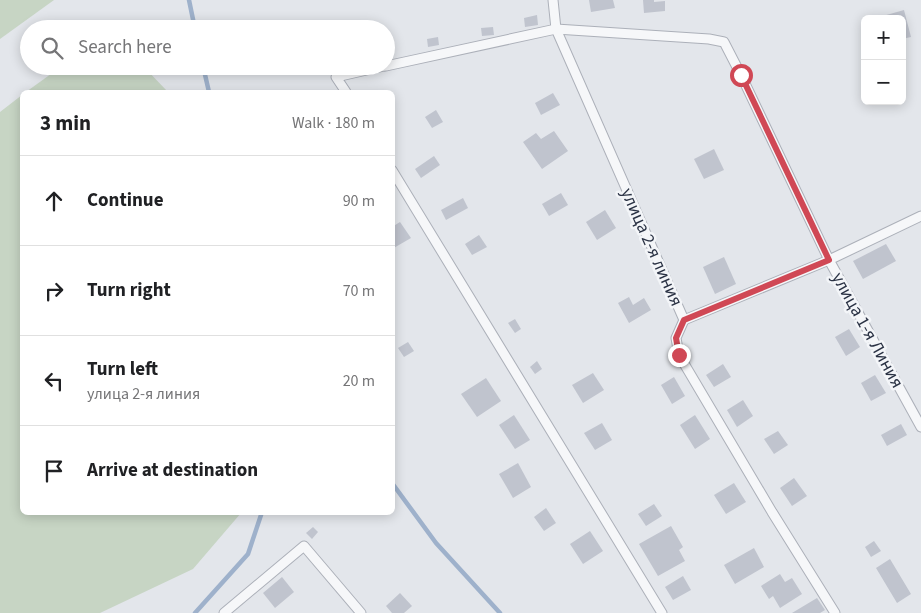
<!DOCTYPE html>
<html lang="en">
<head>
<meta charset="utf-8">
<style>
  body { margin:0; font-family:"Source Sans 3",sans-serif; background:#f2f2f2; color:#202124 }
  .controls { position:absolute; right:15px; top:15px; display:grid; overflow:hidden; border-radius:8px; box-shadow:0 2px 12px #0003 }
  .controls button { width:45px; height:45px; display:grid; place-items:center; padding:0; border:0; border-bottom:1px solid #e0e0e0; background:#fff; color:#202124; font:25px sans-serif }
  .stop { position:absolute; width:15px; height:15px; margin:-11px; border:4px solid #d04855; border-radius:50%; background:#fff }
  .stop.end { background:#d04855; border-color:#fff; box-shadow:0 1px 5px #0008 }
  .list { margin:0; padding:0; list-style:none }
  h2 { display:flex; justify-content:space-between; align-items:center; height:65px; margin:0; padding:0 20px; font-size:21px }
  h2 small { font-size:16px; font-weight:400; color:#757577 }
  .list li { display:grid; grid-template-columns:32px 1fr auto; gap:15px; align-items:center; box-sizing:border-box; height:90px; padding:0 20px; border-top:1px solid #e0e0e0 }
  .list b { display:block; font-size:19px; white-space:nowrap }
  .list p { margin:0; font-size:16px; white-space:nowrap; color:#757577 }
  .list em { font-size:16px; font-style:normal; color:#757577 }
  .icon { flex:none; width:28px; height:28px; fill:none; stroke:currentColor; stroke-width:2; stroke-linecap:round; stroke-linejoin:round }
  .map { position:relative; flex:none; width:921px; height:613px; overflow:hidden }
  .search { position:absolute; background:#fff; box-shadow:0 2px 12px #0003; left:20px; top:20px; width:375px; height:55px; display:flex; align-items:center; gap:12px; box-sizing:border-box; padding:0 18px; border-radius:28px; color:#757577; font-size:19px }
  .panel { position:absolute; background:#fff; box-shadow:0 2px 12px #0003; left:20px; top:90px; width:375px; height:425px; border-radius:8px }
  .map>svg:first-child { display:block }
  .green { fill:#c7d5c4 }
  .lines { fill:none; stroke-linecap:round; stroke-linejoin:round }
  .stream { stroke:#9eb1cb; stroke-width:4.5 }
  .building { fill:#c0c4ce }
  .lane-casing { stroke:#acb0b9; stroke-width:11 }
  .lane { stroke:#f6f7f9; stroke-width:9 }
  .route { stroke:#d04855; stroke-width:6 }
  .labels { text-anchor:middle; stroke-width:5; stroke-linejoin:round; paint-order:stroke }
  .street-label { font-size:18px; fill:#2a3244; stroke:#f3f5f8 }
</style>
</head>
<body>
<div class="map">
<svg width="921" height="613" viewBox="0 0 921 613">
  <rect width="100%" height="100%" fill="#e3e6eb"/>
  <!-- green -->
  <g class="green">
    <path d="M0,0H54L0,39Z"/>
    <path d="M62,66H143L168,92H26Z"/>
    <path d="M22,95V512L241,513L193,569L100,613H0V112Z"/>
  </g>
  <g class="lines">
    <!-- stream -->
    <g class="stream">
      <path d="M189,0L195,29"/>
      <path d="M203,66L209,92"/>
      <path d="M392,483L436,543L500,613"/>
      <path d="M195,613L248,554L262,512"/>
    </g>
  </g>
  <!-- building -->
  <g class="building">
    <path d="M589,0H613L615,8L591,12Z"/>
    <path d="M643,0H654V2L665,1V11L644,13Z"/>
    <path d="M904,10L911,37L902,39V19L876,18Z"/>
    <path d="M537,15L538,25L525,27L524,18Z"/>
    <path d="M493,27L494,35L482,36L481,28Z"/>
    <path d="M438,37L439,45L428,47L427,39Z"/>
    <path d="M258,66H283L284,69L260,74Z"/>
    <path d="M553,93L560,105L541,115L535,103Z"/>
    <path d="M436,110L443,122L432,128L425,117Z"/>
    <path d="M554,131L568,151L542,169L523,142L536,133L541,139Z"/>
    <path d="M714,149L724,170L704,179L694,159Z"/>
    <path d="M434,156L440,165L421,178L415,169Z"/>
    <path d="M561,193L568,205L549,216L542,204Z"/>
    <path d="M463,198L468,208L446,220L441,210Z"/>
    <path d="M605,210L616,228L597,240L586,222Z"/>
    <path d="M400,222L411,238L392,249V227Z"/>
    <path d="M479,235L487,247L472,255L465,244Z"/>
    <path d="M886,244L896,261L863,279L853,261Z"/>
    <path d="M724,257L736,284L715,294L703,267Z"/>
    <path d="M629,297L633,305L644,298L651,310L629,323L618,303Z"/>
    <path d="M515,319L521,329L515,333L508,323Z"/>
    <path d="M849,329L860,347L846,356L835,337Z"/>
    <path d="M408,342L414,351L404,357L398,348Z"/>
    <path d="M537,361L542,369L535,374L530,367Z"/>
    <path d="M723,364L731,377L714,387L706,375Z"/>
    <path d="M593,373L604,390L583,403L572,385Z"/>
    <path d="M875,375L886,393L871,401L861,383Z"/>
    <path d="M674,377L685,396L672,404L661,385Z"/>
    <path d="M486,378L501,401L477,417L461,394Z"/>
    <path d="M743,400L753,416L737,427L727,410Z"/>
    <path d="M514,415L530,440L515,449L499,425Z"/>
    <path d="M695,415L710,439L695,449L680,425Z"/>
    <path d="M602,423L612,440L595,450L584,433Z"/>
    <path d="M901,424L907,435L887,446L881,435Z"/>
    <path d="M778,431L788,445L774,454L764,439Z"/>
    <path d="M518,463L531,487L513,498L499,474Z"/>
    <path d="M794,478L807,496L792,506L780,488Z"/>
    <path d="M734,483L746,502L726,514L714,495Z"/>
    <path d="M654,504L662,516L646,526L638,514Z"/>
    <path d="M546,508L556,523L544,531L534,517Z"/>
    <path d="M671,526L683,547L679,550L685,561L658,576L639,544Z"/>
    <path d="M313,527L318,532L312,539L306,533Z"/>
    <path d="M590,531L603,551L583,564L570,544Z"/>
    <path d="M874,541L881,551L871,557L865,547Z"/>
    <path d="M754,548L764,567L735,584L724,565Z"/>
    <path d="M890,559L911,594L897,603L876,568Z"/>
    <path d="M780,574L785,582L792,578L802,594L780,608L773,596L769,599L761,586Z"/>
    <path d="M683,576L691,590L673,600L665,587Z"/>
    <path d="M282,577L294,592L275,608L263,593Z"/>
    <path d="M400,593L412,606L404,613H392L386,606Z"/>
    <path d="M817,598L825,610L820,613H792Z"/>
  </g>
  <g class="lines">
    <!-- lane casing -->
    <g class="lane-casing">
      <g id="lane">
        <path d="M553,0L556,29L684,320L676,338L679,355L772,512L835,613"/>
        <path d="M386,66L556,29L709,39L724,42L741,75L829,260L921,427"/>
        <path d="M346,92L336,77L384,66"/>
        <path d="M392,170L662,613"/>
        <path d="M684,320L829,260L921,216"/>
        <path d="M224,613L304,546L361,613"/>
      </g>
    </g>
    <!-- lane -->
    <use href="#lane" class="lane"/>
  </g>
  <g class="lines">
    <!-- route -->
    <path class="route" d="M679,355L676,338L684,320L829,260L741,75"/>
  </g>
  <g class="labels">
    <!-- street labels -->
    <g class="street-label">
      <text transform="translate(652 247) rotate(66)" y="6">улица 2-я линия</text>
      <text transform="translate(868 330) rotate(61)" y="6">улица 1-я Линия</text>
    </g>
  </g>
</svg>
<div class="controls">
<button>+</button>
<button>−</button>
</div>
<div class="stop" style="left:741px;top:75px"></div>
<div class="stop end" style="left:679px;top:355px"></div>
<div class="search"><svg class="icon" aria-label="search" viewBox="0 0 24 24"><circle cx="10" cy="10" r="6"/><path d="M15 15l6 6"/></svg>Search here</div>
<section class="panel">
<h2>3 min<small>Walk · 180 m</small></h2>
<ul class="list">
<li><svg class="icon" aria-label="ahead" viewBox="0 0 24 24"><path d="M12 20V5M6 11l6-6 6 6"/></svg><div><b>Continue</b></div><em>90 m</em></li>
<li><svg class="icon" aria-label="right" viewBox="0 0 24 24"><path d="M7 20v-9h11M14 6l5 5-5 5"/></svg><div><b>Turn right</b></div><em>70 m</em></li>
<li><svg class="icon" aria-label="left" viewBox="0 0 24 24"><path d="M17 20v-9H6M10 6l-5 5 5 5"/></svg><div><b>Turn left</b><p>улица 2-я линия</p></div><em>20 m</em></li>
<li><svg class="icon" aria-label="arrive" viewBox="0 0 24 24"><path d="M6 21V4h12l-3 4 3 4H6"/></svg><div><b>Arrive at destination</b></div></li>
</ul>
</section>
</div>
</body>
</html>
